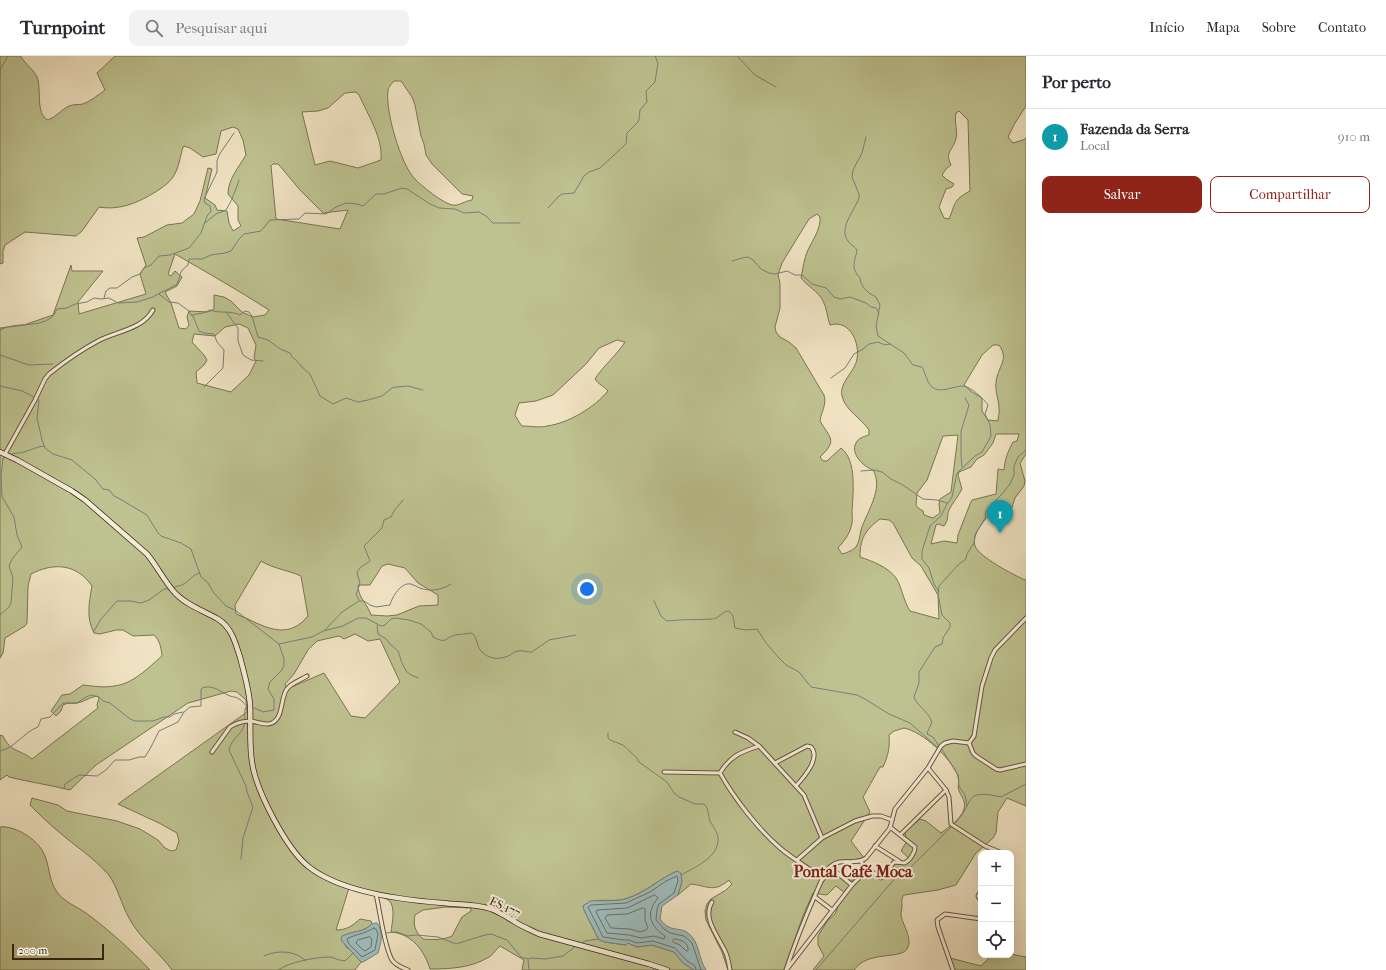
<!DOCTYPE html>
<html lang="pt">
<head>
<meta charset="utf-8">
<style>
  body { margin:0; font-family:"IM FELL French Canon",serif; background:#f2f2f3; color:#2b2b33 }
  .controls { position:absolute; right:12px; bottom:12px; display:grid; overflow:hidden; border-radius:8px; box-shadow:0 4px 16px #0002 }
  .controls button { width:36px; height:36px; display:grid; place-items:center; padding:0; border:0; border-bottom:1px solid #e1e1e2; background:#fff; color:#2b2b33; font:20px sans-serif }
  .scale { position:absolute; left:12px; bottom:10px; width:92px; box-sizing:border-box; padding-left:4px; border:2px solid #3a2610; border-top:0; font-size:11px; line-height:14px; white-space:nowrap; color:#3a2610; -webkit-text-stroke:3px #f5edd8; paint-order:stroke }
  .you { position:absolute; left:587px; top:533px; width:14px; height:14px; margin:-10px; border:3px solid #fff; border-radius:50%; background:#1a73e8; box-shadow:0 0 0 6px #1a73e833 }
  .badge { display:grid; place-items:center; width:26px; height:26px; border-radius:50%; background:#8f2418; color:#fff; font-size:13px; font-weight:700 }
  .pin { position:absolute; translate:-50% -33px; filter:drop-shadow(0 1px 2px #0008) }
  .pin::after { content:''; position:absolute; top:21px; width:14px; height:12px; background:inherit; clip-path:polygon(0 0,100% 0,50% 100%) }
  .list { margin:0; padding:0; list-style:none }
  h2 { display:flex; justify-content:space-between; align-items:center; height:52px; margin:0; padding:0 16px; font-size:17px }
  h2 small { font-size:13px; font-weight:400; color:#7c7c81 }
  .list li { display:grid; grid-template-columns:26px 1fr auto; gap:12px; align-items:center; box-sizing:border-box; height:56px; padding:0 16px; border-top:1px solid #e1e1e2 }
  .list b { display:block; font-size:15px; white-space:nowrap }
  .list p { margin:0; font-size:13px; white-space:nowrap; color:#7c7c81 }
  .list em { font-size:13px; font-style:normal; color:#7c7c81 }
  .actions { display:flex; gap:8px; padding:12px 16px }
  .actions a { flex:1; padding:9px 0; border:1px solid #8f2418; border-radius:8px; text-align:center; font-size:14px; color:#8f2418 }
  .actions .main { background:#8f2418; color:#fff }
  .icon { flex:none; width:22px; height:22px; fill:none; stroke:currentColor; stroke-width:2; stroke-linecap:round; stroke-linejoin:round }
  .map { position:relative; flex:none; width:1026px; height:914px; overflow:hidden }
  header { display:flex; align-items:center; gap:24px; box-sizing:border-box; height:56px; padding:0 20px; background:#fff; border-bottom:1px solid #e1e1e2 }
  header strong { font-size:19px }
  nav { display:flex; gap:22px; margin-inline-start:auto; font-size:14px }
  .search { width:280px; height:36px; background:#f2f2f3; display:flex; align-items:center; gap:10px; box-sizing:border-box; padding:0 14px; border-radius:8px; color:#7c7c81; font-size:15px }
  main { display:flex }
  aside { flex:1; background:#fff }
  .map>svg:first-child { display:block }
  .green { fill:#bec290; stroke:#7c7450; fill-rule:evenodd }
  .water { fill:#9ebcbd; stroke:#768078 }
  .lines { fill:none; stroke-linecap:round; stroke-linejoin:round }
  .shore { stroke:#6c7166; stroke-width:1 }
  .stream { stroke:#768078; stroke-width:1 }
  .street-casing { stroke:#68553d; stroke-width:5 }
  .secondary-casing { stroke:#3a2610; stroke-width:6 }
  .street { stroke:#f5edd8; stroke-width:3 }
  .secondary { stroke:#f5edd8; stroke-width:4.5 }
  .labels { text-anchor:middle; stroke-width:4; stroke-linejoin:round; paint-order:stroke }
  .street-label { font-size:12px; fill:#3a2610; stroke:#f5edd8 }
  .district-label { font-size:16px; font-weight:bold; fill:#7a1f14; stroke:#f5edd8 }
</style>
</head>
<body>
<header>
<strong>Turnpoint</strong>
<div class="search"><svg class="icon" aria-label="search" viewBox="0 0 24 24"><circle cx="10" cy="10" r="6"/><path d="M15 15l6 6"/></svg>Pesquisar aqui</div>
<nav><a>Início</a><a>Mapa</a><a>Sobre</a><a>Contato</a></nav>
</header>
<main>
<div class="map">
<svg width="1026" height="914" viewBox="0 0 1026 914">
  <rect width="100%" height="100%" fill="#f0e3c3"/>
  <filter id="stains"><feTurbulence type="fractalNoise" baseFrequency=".005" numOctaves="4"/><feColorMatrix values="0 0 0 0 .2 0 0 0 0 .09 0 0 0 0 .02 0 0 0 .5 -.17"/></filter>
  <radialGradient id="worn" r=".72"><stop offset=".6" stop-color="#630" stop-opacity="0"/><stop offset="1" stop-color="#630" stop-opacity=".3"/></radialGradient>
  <!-- green -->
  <g class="green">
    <path d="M0,0H21V1C25,7 35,16 37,21C42,33 35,58 48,64C56,61 60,55 67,51C72,48 78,49 83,48C91,45 98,39 105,34L97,17L115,0H1026V50L1015,67L1008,81L1013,87L1023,84L1026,82V398L1020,407L1025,425L1024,430L1015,442L1009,460C991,461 991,454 979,472C976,476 973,485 975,490C979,501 1014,519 1025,524L1026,523V750L1007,742L998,756L996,777L993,782L976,797L956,829L938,834L904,839C901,843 902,846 902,851C902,853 901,855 901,857C901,868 914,882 907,893C900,904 868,894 854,914H813L824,900L818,889V880L828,864L835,858L839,848L846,838L836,830L827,839L813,837L803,860L784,914H728L722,896L706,864L705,855L707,848L711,843L726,834L732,828L730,826L729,824C714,837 708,830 691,828L678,839L682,825L677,815C659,823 645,837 625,843C611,847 597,840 583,850L584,854L599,884L605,886L626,889L628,887L637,891L652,889L674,896L683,907L694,914H660L656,913L655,914H522L524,904L500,890C496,893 493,899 489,901C471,912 450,913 430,913C424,894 412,878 391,876C392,867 395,856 391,847C387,839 358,835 349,832L336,874C347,874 352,870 360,863L371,865L372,868C365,876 351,876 342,881L346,891L353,896L361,906L355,914H172C159,896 140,883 129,862C121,848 118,831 108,818C94,802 75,790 59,776C49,768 39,758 30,749L32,742L58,749L67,755L117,765L140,773L158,784L165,792L171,795L176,794L179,785L177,777L159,767L118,748L247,656L246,644L237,636L231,635L188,647L96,709L70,734C50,729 29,726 9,721L7,719L0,724V679L3,680C11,697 20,693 32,703L98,652L97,649L99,642L97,640C90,641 84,646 77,647C71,648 69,646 63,649L61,655L56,660L51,655L62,639L70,638L83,629C93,630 104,632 114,630C133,628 148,612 162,600C161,591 160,585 154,579L133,580L123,574H116L100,578L94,577C86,562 89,547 92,530C77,508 54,506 31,518L28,530L27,567L25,570L5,582L3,597L0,602V272L24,269L53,259L71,209L72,215H103L78,246L79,258L146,238L140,218L146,209L137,182L144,181L167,169L182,167L194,158L200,145L208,112L212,113L205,142L215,149L217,154L227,155L229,167L233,175L241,170L238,164V150L228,138C228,123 239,111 246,99L243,84L238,73L233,71L221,75L216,98L203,101L190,92L184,90L183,91C180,101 179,112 173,121C170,126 164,130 160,133C142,145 121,155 99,151L82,175L76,180L25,176L5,189L3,195V207L0,208ZM394,25H401L412,41L415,49L421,80L424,88L426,99L432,108L462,138L473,140L472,144C464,145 460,150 452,149C443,147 421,130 414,122C401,108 385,55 388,35C388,32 391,28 394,25ZM356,36L359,39C368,59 383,82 381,104L358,112L330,105L315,109L302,56L318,55L328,52L345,37ZM959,55L968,64L970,135C952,145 956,147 949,163L944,162L939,151L946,133L952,131L954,128L946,123L942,119L946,113L951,109C944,95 954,94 956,82C958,76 954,66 956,57ZM273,108H278L280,110L300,134L323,157L348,154L340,173L276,163L271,110ZM817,158L820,161C821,173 813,183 808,194C804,202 803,213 801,222C807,230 818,235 823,245C827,252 827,261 830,269C850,263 860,287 857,303C855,316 839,326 842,340C845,354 861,362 869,374V379C865,380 858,382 856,387C850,398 864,411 873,414C884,433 867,455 861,474C860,479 859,487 856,491C852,495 846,497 842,498L838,492C844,485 849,479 851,471C853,466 852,460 852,455C853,437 857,404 841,392L827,405H823L820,401C838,384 830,382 820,365C821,356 827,349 824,339L796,292L789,286L780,281L776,276L775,271L780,252V227L778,219L782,207L809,163ZM175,198C206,216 238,234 269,254L265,259L253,261L242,256L231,245L224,241L214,239V253L208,256L189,255L187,261L189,269L186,273L179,272L171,247L165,236L177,230L182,221L175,215L171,220L168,218ZM239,268L248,272L256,289L254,302L256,305L249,319L231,336L197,327L196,316L204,309L207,304L204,299L192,286L194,278L215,280L225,271ZM617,284L625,286C616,300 603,310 595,323C599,329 604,330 608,335C595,351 569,367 547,370C540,372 530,370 522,370L519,366L515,359L519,347L536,345L553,339L586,308L599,292ZM993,289H999C1010,304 997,311 996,327C995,336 999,344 999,352C1000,356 998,361 998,365L988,364L982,355V342L972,336L964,329L982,299ZM996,378H1019L1017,385L1013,386C1008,395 1005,403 1004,414L998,413L996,438L972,444L970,448L958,479L957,487L944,485L931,488L936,469L938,468L944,470C950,461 946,461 949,454C953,446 958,441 962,433L958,419L959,416L971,411L977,403L984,399L993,387ZM958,379L951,436L940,443L939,448L940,457L933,462L924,459L923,455L918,452L916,449L917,437L927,424L943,380ZM880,463L889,464L893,467L912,502L921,510L938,539L939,563L910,555C903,544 902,531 896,522C888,511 872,505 860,501C860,483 865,474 880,463ZM261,505C274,513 288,514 301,520L308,560C290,582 270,574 248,563C244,561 240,560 236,558L235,549ZM388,508L405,512L418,527L438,539V549L419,550L397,559L387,560L371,559C367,547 358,542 358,529H370L382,510ZM355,578L368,585L380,583L400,626L365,662L351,660L324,617L287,633L285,628L294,618L308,594L317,585L339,580L344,583ZM904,672C923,676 951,702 958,720C960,725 957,730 959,735C962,741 966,746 964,753C961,763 949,771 941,777L926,765L920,763L905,776L906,783L907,785L901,795L910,803L903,808L895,806L880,821L870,816C855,826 846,828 832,815L833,809L843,805L864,802L851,785L870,756L863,741L880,711H883C888,700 890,692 889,679L894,675ZM446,851L471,852V855L462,861L452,880C444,884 432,884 423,883C415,876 413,869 415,859L423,854Z"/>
    <path d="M0,771C14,769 37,783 43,796C50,808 48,824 57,836C64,846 76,850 86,857C109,874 131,894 150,914H0Z"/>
    <path d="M1011,898L1026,901V914H951L950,902L981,910L992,899H1011Z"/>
  </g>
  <!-- water -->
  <g class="water">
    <path d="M677,815L681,817L682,825L678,839L662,850L660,863C670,877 678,870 688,877C700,886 698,902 706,914H694L683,907L674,896L652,889L637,891L628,887L626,889L605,886L599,884L584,854L583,850L590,845C601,844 614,846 625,843C644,838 659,823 677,815Z"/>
    <path d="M377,867C384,876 381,887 378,897L363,906H361L341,884L342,880C350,876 358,876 365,873C371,870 371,867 377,867Z"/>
  </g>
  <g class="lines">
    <!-- shore -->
    <g class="shore">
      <path d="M655,839L658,842C645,857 650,870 665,880L664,883L654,880L641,882L629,879L607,877L596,856L597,854L627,852Z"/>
      <path d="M643,852L645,853V864L648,872L646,874L640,876L630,873L611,872L605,862L607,859L627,858Z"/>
      <path d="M374,872L376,873L378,878L375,894L362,901L349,888L347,883C355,878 365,878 374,872Z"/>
      <path d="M370,881L372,883L371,891L365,895L363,894L356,887L358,884Z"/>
      <path d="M675,883C682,884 689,887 688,895H686L680,889L673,886V884Z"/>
      <path d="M696,914L695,910L686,904L675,892L653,885L637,887L629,884H624L603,881L588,851L591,849L626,847L650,836L666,825L677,820L678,825L674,837L659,848L657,853L656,864L664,873L670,877L684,880L692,887L701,914"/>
    </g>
    <!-- stream -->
    <g class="stream">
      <path d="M737,0L755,19L776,31"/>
      <path d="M0,21V14L8,0"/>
      <path d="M866,81L862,97L853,114L852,121L859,138V142C855,154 838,172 848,185C851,189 855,191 857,194C855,206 850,211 860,222L861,227L864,232L869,237L876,241L880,249L876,270L878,280L904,297L913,309L922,311C926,318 926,325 932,331C941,338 953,330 963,330C970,330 984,343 988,349L985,358L990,369L991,380L982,396L975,400L957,417L952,441L947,448L941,460L930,470L922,495V503L929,512L934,528L939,536"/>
      <path d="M548,152L559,140L562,138L574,137L584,120L589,116L600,112L626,88L627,77L637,67L639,64L640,54L647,46L646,35L655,26L658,7L655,0"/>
      <path d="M205,167L216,158L226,154C231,146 236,134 239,124"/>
      <path d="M732,205L742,202L748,201L753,204L761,213L769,217L775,218L787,215L795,219H802L812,228L826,232L834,241L840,243L850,241L866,247L871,251L876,252L879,257"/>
      <path d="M159,238L169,246L178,247L189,255L191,259L193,260L199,275L204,277L214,278L217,286L224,294L223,312L204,331"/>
      <path d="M104,242L106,235L110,232H117L132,221L140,218L144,212L151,209L159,200L170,199L189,192L201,177L207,160L211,155L210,150L205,147L204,143L217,116V105L219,99L234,77"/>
      <path d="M226,256L238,272V285L243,299L251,304L263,305"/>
      <path d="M192,259L203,257L210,254C220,258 230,254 240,259L245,255L249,256L252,260L258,281L268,284L280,293L290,297L292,301L296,304L302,311L310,318L320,340L333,348L346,342L358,346L368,344L382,340L392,332L396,331L408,330L423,334"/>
      <path d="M0,274C15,265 38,273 52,261C55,259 55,256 57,253L67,252L75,248L87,246L94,242L101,243L109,242L118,247L137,246L153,241L158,238L176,229C182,220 177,217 188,209L189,203H202L211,199L225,197L231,195L239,183L244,178L261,175L270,164L299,163L305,157L326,158L336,151L346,147L357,148L363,150L376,138H384L402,132L407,133L430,148L439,152L455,153L464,157L479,156L486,160L493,167H520"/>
      <path d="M0,299L29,309L53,308"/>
      <path d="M831,322L845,312L854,298L863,293L869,288L878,286L885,289L890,288"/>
      <path d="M0,330L22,335L38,343L39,345L37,362L42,384L45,392L53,398L72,404L95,423L103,433L109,434L114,440L120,443L147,459L158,477L161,480L181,487L191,493L201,521L208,527L214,537L226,550L235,554L279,588L284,603V609L282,614L270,626L268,633L274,643V654L263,656L252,651"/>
      <path d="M10,399C15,396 19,398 24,396C31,394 36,391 44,390"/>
      <path d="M962,411L961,400V375L969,349L965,342"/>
      <path d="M861,415L874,414L882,416L891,423L903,429L923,443L937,444L947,447"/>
      <path d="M173,532C176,530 179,530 182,529C189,526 192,519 199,517"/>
      <path d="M359,544L356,538L360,528L357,516L361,511L370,505L364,490L382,472L384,464L391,461L394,455L403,444"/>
      <path d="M654,545L661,560L667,565C683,563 697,564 712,563C719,563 722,555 729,555L733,560L735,572L746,574L757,573L766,587L778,601L786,609L799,616L811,631L857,639L865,643L889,658L910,667L936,690L939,691"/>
      <path d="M0,559L9,551L11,547L13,522L9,510L12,503L22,491L17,479L14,461L2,441L1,421L3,402L6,401"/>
      <path d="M377,569L378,578L386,583L390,588L398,595L402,607L406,615L411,619L418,622"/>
      <path d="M94,575L101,563L117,545H131L141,547L149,544L164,533H170"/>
      <path d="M324,575L342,556L359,545H364L370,549L376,551L390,549C392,541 401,526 411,528C414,529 417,531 420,532C430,536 442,534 451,528"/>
      <path d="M279,588L312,581L323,575L343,570L358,562H366L381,570L385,569L391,563L395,562L409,564L421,568L431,576L433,581C447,588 443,583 455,579C460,578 467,578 472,577C478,582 476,591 482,596C489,603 499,604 508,600C511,599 514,596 517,595C522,594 527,596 532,596L549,584L576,579"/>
      <path d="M608,677V682L610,684L623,689L637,702L639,706L667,726L674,737L679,741L695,748H704C709,753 708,759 710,765C713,771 718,776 718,783C719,801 694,812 681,819"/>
      <path d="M939,690L933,681L927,678L928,675L932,666C928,655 917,650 914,641L919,627V616L935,591L942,588L943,582L950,571V567L942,559L938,538L939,530L958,509L966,503L967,498L974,487L975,479L985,462L986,455L995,445L1002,438L1010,428L1014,419V410L1018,401L1026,394"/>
      <path d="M941,692L958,719L959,730L965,739L967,750"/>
      <path d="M0,695C15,692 24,676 38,671L41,663L50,661L63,647H77L86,641L91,639L99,641L103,645L110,647L130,663L135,665H153L164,661H170L174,658L183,656"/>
      <path d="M64,732L65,728L79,719L97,720L106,714L115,704H129L139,701H145L151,691L159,675L178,666L184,656L190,651L201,650V634L202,632C213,628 220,636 230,640C233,641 237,641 239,643C244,645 244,650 249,651"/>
      <path d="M954,768C976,747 961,732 1001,741L1026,728"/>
      <path d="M241,803L243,782L253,751L247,736L246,730L229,694C232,682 241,679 244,670C246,664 243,657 246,651"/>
      <path d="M385,877L397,876L408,880L416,879L438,881L456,888L485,879L491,878L507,884L521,901L528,903L531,902L545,903L563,900L576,890"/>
      <path d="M581,888L585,885L598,883"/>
      <path d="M264,900C277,894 295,894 306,905"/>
      <path d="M528,904L529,914"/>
      <path d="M278,914C289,906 316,901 330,901C335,902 340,905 345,905L353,897"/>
      <path d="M816,914L897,820L909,813L952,770"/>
    </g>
    <!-- street casing -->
    <g class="street-casing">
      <g id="street">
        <path d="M5,398L35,344L45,323L49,318C64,306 81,294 98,285C116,275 142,274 153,254"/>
        <path d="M735,676L748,682L759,690L804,739L822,782"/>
        <path d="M969,687L974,680L982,630L991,602L995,594L1026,562"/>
        <path d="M212,696L230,671C236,667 244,665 251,665C258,666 266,670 272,667C284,661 280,642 287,633C291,627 301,624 307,620"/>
        <path d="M775,707L807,690L811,691C821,702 804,721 796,730"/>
        <path d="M928,712L946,734L949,741L951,768L985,790L1002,797"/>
        <path d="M664,716L720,717C730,700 741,696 759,690"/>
        <path d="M720,717C734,742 758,773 780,792C793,803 809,812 823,823"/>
        <path d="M901,778L946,734"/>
        <path d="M875,790L899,805"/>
        <path d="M797,804L822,782L855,765L872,760H881L892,764"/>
        <path d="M861,806L868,813L881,822L884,820L894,806C897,806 902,807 904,807C910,805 915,796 915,791L890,771"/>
        <path d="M830,811L852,829"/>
        <path d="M981,835L978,840L981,845"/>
        <path d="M376,838C380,855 384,890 392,904C395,909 403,912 408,914"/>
        <path d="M815,841L832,854"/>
        <path d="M712,846C702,862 718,880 725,895C728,901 729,908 730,914"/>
        <path d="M787,913L852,829L868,813"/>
        <path d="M786,914C795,887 805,862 816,837C820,828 824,816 831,810C841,801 856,810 866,802L890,772L895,753L928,712L941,690L945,687L953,685L969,687L973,697L976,700L996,713L1000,714L1026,708"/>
        <path d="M953,914L938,871L937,864L945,858L981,863"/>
      </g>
    </g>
    <!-- secondary casing -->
    <g class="secondary-casing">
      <path id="secondary" d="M0,396L17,404L72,435L85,444L147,498C157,510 164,525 175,537C186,549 204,555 218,563C232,572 235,586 240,601C244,617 249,633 250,649C251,668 249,687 252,706C256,735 287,794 309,811C341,836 403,844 443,847C458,849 476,848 491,853C499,856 507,861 515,866C523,871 531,874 539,878L649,908L667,914"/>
    </g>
    <!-- street -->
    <use href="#street" class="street"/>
    <!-- secondary -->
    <use href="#secondary" class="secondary"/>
  </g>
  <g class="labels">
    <!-- street labels -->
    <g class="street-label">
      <text transform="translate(505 851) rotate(25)" y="4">ES-177</text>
    </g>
    <!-- district labels -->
    <g class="district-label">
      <text x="853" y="821">Pontal Café Moca</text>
    </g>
  </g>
  <rect width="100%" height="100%" filter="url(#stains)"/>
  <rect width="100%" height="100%" fill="url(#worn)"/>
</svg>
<div class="controls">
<button>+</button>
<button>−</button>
<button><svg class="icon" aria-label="locate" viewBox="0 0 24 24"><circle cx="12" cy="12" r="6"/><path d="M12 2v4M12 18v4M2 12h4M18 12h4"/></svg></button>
</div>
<div class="scale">200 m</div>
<div class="you"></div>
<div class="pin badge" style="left:1000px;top:477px;background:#0f9aa8">1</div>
</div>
<aside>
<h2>Por perto<small></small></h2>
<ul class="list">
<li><span class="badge" style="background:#0f9aa8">1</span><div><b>Fazenda da Serra</b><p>Local</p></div><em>910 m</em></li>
</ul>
<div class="actions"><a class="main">Salvar</a><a>Compartilhar</a></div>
</aside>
</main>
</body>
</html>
